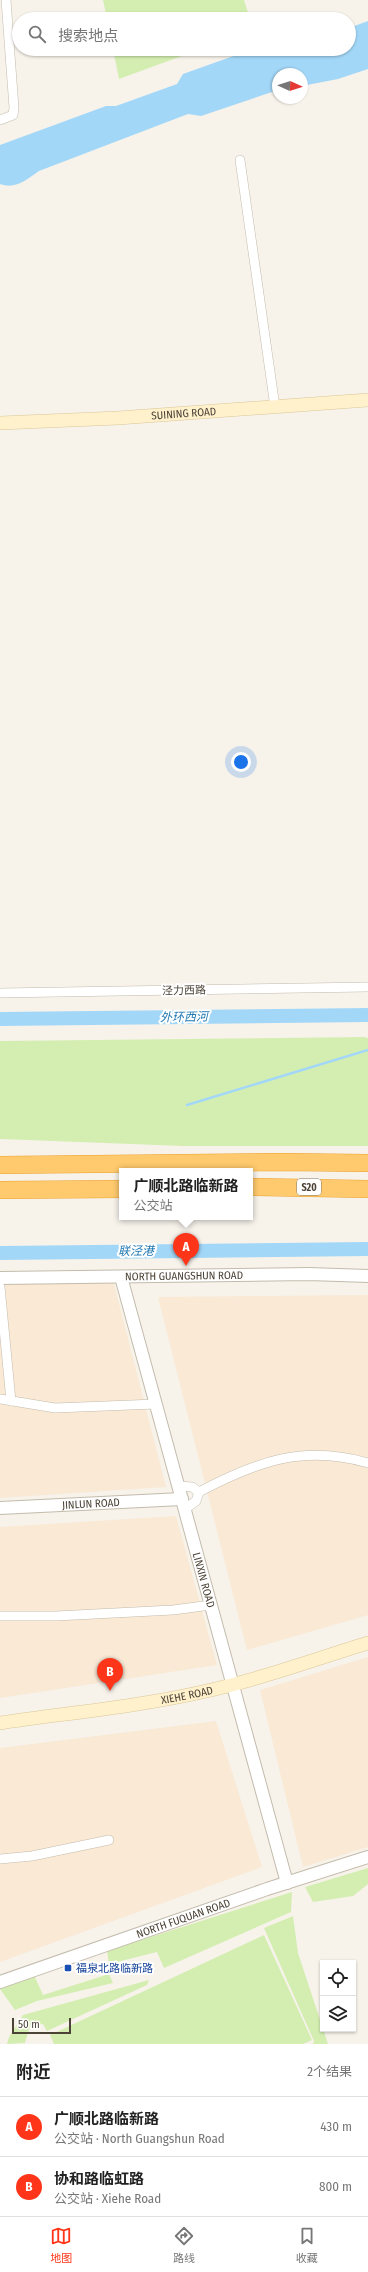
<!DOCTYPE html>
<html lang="zh">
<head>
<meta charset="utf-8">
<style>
  body { margin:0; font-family:"Fira Sans Condensed","Noto Sans SC",sans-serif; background:#f6f6f6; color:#222 }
  .controls { position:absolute; right:12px; bottom:12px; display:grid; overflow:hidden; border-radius:0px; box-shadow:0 1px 3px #0004 }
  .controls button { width:36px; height:36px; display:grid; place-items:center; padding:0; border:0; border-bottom:1px solid #e0e0e0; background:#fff; color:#222; font:20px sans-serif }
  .compass { position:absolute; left:272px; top:68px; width:36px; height:36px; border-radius:50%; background:#fff; box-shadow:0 1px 3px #0004; rotate:93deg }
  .scale { position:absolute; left:12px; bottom:10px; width:59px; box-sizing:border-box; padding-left:4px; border:2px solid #4c4337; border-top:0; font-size:11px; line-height:14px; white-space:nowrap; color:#4c4337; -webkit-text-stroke:3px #fff; paint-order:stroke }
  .you { position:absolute; left:241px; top:762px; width:14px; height:14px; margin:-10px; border:3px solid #fff; border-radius:50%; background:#1a73e8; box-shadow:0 0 0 6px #1a73e833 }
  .badge { display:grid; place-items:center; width:26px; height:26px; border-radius:50%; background:#ff3519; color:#fff; font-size:13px; font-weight:700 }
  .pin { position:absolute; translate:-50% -33px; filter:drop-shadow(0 1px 2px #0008) }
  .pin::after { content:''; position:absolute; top:21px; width:14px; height:12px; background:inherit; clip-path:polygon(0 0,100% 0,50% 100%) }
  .popup { position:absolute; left:119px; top:1168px; width:134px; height:52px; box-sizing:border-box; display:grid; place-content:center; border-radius:0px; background:#fff; filter:drop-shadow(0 1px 3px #0005); font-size:13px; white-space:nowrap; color:#767676 }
  .popup b { font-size:15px; color:#222 }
  .popup::after { content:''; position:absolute; left:50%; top:100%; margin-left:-8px; border:8px solid transparent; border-top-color:#fff }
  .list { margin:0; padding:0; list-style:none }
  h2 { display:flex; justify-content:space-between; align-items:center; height:52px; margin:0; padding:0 16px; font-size:17px }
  h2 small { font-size:13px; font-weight:400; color:#767676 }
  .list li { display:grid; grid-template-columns:26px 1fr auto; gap:12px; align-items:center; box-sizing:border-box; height:60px; padding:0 16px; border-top:1px solid #e0e0e0 }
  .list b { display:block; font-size:15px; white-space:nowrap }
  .list p { margin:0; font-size:13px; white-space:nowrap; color:#767676 }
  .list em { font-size:13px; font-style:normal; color:#767676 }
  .icon { flex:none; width:22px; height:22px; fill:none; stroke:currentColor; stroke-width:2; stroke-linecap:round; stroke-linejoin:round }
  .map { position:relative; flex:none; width:368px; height:2044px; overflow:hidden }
  .search { position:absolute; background:#fff; box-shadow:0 1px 3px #0004; left:12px; right:12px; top:12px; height:44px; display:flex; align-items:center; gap:10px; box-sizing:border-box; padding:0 14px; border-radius:22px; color:#767676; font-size:15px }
  .sheet { height:172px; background:#fff }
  nav { display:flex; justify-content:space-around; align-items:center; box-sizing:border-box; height:56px; border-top:1px solid #e0e0e0; background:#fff; font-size:11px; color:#767676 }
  nav a { display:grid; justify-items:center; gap:2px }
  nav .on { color:#ff3519 }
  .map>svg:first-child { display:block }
  .commercial { fill:#f9e9d5 }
  .green { fill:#d4eeb1 }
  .water { fill:#a3d7f8 }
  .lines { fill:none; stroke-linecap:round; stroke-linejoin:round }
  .stream { stroke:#a3d7f8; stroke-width:2.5 }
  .river { stroke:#a3d7f8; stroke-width:14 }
  .minor-casing { stroke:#c3bbac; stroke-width:10 }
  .tertiary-casing { stroke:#c3bbac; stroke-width:14 }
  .secondary-casing { stroke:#dbc797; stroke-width:14 }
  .motorway-casing { stroke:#eca12f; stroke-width:18 }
  .minor { stroke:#fff; stroke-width:9 }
  .tertiary { stroke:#fff; stroke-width:12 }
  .secondary { stroke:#fff1cc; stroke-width:13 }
  .motorway { stroke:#ffca6d; stroke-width:17 }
  .transit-dot { fill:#1a4fb4; stroke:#fff; stroke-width:1.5 }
  .labels { text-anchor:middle; stroke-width:4; stroke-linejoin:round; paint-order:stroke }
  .shield { fill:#fff; stroke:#827b73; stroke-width:1 }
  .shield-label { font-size:10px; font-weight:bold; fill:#4c4337 }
  .street-label { font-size:11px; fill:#4c4337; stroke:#fff }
  .transit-label { font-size:11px; fill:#164399; stroke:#fff; text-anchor:start }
  .water-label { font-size:12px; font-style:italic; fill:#2279b2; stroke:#fff }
</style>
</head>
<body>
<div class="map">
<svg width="368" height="2044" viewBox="0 0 368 2044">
  <rect width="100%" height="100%" fill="#f7f3eb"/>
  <!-- commercial -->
  <g class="commercial">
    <path d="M113,1280L166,1487L0,1498V1285Z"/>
    <path d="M368,1295V1615L247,1650L158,1297Z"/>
    <path d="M176,1516L217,1665L0,1698V1527Z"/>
    <path d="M368,1657V1847L303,1867L260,1690Z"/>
    <path d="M216,1721L262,1867L0,1962V1748Z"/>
  </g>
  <!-- green -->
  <g class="green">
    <path d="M103,0H244L250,19H107Z"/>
    <path d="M113,49H201L119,79Z"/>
    <path d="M364,1037L368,1038V1146H183L0,1139V1041Z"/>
    <path d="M368,1868V1884L353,1896L313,1902L305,1887Z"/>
    <path d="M292,1892L291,1912L164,1968L157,1952L109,1964L107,1951Z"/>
    <path d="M293,1916L298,1953L328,2044H313L314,2041L264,1928Z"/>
    <path d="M264,1935L312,2040L303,2044H54L50,2035Z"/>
    <path d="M109,1974L113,1983L37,2001L15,2010L0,1989V1987L34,1975L43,1995Z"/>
    <path d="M149,1980L147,1985L47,2031L43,2024L30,2026L25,2043L7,2044L9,2037L23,2015Z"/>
  </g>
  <!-- water -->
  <path class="water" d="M368,21V69L338,79L302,86V74H278V90L201,116L188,114L39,171C27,179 16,190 0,184V145L106,106H116L177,84L183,74L253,49H349V28Z"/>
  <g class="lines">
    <!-- stream -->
    <path class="stream" d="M187,1105L368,1050"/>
    <!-- river -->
    <g class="river">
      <path d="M0,1019L368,1015"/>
      <path d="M0,1253L368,1249"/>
    </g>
    <!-- minor casing -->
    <g class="minor-casing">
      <g id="minor">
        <path d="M0,120L13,115L14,108L6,0"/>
        <path d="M240,160L275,407"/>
        <path d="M0,993L368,987"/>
        <path d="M0,1287L11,1401"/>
        <path d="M0,1399L55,1408L156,1404"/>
        <path d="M179,1486L192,1487L199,1492L196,1501L185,1509"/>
        <path d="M199,1492C256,1462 303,1444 368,1463"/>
        <path d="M0,1616H56L173,1610L211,1605"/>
        <path d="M0,1859L32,1856L109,1840"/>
      </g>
    </g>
    <!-- tertiary casing -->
    <g class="tertiary-casing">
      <g id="tertiary">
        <path id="s1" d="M121,1277L287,1883"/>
        <path id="s2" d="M0,1278L309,1274L368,1276"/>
        <path id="s3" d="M0,1508L182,1499"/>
        <path id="s4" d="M0,1982L267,1889L368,1857"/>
      </g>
    </g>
    <!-- secondary casing -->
    <g class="secondary-casing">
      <g id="secondary">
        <path id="s5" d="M0,423L118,418L368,400"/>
        <path id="s6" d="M0,1723C67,1713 135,1707 202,1692C258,1680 313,1660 368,1643"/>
      </g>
    </g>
    <!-- motorway casing -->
    <g class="motorway-casing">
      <g id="motorway">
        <path d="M0,1165L282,1162L368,1163"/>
        <path d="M250,1187L368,1189"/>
        <path d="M0,1190L122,1189"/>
      </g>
    </g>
    <!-- minor -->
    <use href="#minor" class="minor"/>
    <!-- tertiary -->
    <use href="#tertiary" class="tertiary"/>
    <!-- secondary -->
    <use href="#secondary" class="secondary"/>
    <!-- motorway -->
    <use href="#motorway" class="motorway"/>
  </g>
  <!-- markers -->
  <rect class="transit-dot" x="64" y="1964" width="8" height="8" rx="2"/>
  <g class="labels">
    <!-- shield labels -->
    <rect class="shield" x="297" y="1179" width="24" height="16" rx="3"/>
    <g class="shield-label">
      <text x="309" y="1191">S20</text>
    </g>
    <!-- street labels -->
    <g class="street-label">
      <text dy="4" stroke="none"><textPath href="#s5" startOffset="184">SUINING ROAD</textPath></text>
      <text transform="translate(184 990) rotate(-1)" y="4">泾力西路</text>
      <text dy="4" stroke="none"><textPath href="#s2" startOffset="184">NORTH GUANGSHUN ROAD</textPath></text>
      <text dy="4" stroke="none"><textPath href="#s3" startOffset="91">JINLUN ROAD</textPath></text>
      <text dy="4" stroke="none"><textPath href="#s1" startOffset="314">LINXIN ROAD</textPath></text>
      <text dy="4" stroke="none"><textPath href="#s6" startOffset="189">XIEHE ROAD</textPath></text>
      <text dy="4" stroke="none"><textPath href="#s4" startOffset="194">NORTH FUQUAN ROAD</textPath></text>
    </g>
    <!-- transit labels -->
    <g class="transit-label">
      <text x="76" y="1972">福泉北路临新路</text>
    </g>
    <!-- water labels -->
    <g class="water-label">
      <text transform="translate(184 1017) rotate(-1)" y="4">外环西河</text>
      <text transform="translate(136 1251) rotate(-1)" y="4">联泾港</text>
    </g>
  </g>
</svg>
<div class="controls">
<button><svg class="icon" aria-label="locate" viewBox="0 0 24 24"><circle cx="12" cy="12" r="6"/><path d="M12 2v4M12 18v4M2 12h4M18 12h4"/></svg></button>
<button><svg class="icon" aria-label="layers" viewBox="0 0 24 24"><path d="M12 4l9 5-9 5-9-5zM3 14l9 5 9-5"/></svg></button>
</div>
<svg class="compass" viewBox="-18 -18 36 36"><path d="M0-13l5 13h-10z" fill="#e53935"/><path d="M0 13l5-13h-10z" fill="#767676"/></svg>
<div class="scale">50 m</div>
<div class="you"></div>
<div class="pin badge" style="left:186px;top:1266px">A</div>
<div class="popup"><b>广顺北路临新路</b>公交站</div>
<div class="pin badge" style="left:110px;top:1691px">B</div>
<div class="search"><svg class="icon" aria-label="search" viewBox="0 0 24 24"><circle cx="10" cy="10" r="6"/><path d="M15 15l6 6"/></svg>搜索地点</div>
</div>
<section class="sheet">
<h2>附近<small>2个结果</small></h2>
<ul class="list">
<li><span class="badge">A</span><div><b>广顺北路临新路</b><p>公交站 · North Guangshun Road</p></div><em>430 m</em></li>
<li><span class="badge">B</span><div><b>协和路临虹路</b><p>公交站 · Xiehe Road</p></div><em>800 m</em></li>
</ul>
</section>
<nav>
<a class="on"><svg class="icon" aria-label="map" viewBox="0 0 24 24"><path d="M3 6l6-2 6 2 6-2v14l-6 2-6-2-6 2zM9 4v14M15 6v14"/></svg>地图</a>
<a><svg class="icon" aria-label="directions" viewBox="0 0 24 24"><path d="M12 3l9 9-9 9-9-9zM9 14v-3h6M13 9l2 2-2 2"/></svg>路线</a>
<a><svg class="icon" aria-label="saved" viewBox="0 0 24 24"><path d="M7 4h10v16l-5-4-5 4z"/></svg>收藏</a>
</nav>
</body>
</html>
